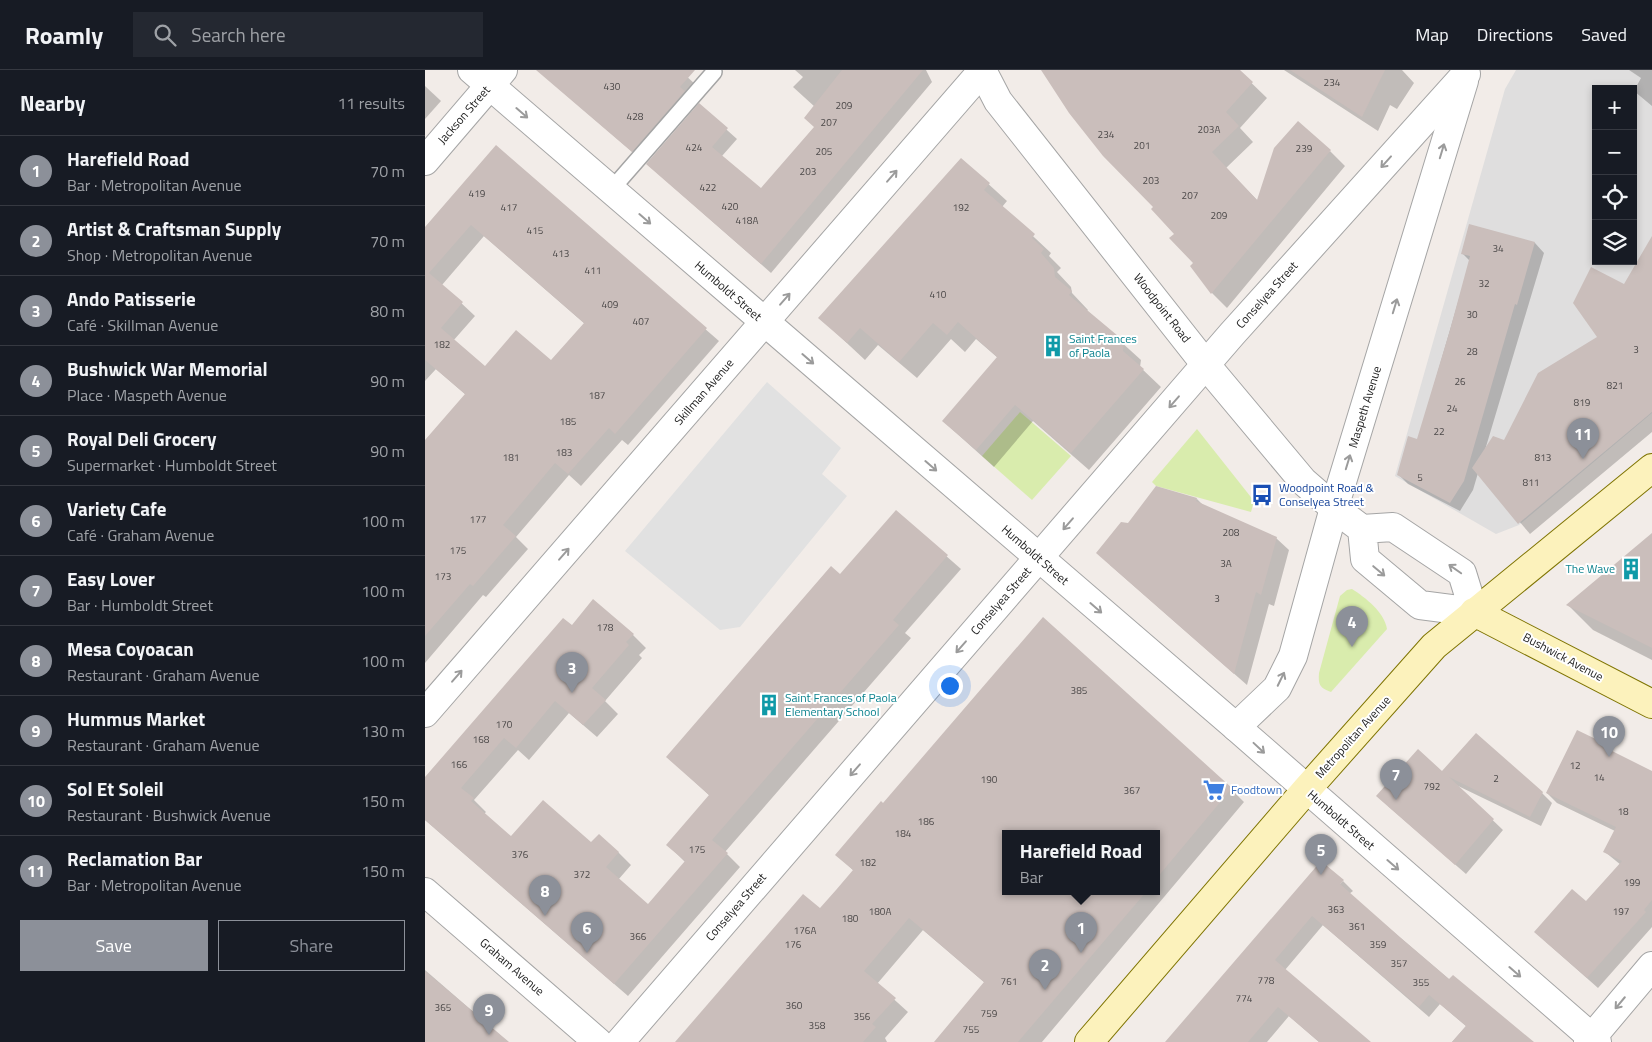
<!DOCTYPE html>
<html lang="en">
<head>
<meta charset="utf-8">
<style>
  body { margin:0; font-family:"Titillium Web",sans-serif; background:#242831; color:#f1f3f6 }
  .controls { position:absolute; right:15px; top:15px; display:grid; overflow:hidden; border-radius:0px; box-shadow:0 2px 8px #0003 }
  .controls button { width:45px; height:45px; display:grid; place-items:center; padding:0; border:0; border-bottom:1px solid #363941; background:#171b24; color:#f1f3f6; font:25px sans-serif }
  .you { position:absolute; left:524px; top:615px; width:18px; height:18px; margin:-12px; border:4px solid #fff; border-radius:50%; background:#1a73e8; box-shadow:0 0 0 8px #1a73e833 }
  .badge { display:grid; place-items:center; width:32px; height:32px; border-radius:50%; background:#8c9099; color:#fff; font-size:16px; font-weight:700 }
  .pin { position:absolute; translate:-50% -41px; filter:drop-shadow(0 1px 2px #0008) }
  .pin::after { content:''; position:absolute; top:26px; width:18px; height:15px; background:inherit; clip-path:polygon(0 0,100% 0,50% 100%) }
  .popup { position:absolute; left:577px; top:760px; width:158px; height:65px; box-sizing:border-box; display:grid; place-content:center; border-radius:0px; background:#171b24; filter:drop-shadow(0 1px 4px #0005); font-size:16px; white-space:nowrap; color:#9ea1a6 }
  .popup b { font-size:19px; color:#f1f3f6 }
  .popup::after { content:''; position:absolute; left:50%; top:100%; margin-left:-10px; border:10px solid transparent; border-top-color:#171b24 }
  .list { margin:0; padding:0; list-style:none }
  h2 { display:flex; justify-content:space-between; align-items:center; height:65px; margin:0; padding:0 20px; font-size:21px }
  h2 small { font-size:16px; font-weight:400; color:#9ea1a6 }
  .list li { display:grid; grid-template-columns:32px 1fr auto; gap:15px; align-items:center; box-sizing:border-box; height:70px; padding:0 20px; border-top:1px solid #363941 }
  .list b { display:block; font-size:19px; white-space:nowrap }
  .list p { margin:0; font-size:16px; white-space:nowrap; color:#9ea1a6 }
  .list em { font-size:16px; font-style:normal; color:#9ea1a6 }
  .actions { display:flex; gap:10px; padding:15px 20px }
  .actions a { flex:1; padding:11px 0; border:1px solid #8c9099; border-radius:0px; text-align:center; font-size:18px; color:#8c9099 }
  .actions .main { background:#8c9099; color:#fff }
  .icon { flex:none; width:28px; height:28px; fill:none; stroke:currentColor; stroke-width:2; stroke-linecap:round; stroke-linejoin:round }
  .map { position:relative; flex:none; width:1227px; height:972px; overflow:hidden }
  header { display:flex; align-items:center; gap:30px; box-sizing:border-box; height:70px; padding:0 25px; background:#171b24; border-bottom:1px solid #363941 }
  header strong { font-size:24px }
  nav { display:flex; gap:28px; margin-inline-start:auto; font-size:18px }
  .search { width:350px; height:45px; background:#242831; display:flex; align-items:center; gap:12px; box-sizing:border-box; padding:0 18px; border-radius:0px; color:#9ea1a6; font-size:19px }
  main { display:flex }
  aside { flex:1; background:#171b24 }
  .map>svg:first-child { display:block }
  .residential { fill:#dfdede; fill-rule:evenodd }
  .garden { fill:#d9ecad }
  .parking { fill:#e1e1e1 }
  .shadow { fill:#0003; fill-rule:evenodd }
  .building { fill:#cabebb; fill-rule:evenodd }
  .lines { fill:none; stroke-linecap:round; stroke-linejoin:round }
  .service-casing { stroke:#a5a5a5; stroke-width:18 }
  .minor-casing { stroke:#a5a5a5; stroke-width:30 }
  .secondary-casing { stroke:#7f7402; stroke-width:30 }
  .service { stroke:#fff; stroke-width:15 }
  .minor { stroke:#fff; stroke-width:28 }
  .secondary { stroke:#fcf2bc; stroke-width:28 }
  .oneway { stroke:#9b9b9b }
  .labels { text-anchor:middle; stroke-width:4; stroke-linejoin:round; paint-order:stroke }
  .number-label { font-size:10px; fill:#4b4848 }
  .street-label { font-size:12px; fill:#212121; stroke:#fff }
  .culture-label { font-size:12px; fill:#0d838f; stroke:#fff; text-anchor:start }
  .transit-label { font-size:12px; fill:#164399; stroke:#fff; text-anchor:start }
  .shop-label { font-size:12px; fill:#366cbe; stroke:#fff; text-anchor:start }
</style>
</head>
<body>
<header>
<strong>Roamly</strong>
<div class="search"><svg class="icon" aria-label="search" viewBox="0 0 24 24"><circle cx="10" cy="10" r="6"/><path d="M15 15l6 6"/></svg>Search here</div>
<nav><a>Map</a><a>Directions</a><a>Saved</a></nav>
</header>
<main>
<aside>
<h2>Nearby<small>11 results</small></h2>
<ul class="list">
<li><span class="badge">1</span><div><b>Harefield Road</b><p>Bar · Metropolitan Avenue</p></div><em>70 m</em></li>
<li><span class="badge">2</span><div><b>Artist &amp; Craftsman Supply</b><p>Shop · Metropolitan Avenue</p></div><em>70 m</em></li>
<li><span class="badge">3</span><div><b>Ando Patisserie</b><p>Café · Skillman Avenue</p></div><em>80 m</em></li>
<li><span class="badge">4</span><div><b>Bushwick War Memorial</b><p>Place · Maspeth Avenue</p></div><em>90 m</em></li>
<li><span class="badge">5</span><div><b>Royal Deli Grocery</b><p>Supermarket · Humboldt Street</p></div><em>90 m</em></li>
<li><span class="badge">6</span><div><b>Variety Cafe</b><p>Café · Graham Avenue</p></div><em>100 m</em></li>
<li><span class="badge">7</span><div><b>Easy Lover</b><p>Bar · Humboldt Street</p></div><em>100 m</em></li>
<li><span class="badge">8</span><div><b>Mesa Coyoacan</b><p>Restaurant · Graham Avenue</p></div><em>100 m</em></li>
<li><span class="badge">9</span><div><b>Hummus Market</b><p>Restaurant · Graham Avenue</p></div><em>130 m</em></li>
<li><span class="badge">10</span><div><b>Sol Et Soleil</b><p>Restaurant · Bushwick Avenue</p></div><em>150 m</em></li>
<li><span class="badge">11</span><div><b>Reclamation Bar</b><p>Bar · Metropolitan Avenue</p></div><em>150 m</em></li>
</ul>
<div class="actions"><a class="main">Save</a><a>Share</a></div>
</aside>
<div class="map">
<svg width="1227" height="972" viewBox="0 0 1227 972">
  <rect width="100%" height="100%" fill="#f2ece8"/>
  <!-- residential -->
  <path class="residential" d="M1091,0H1227V343L1094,455L1071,464L970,406L1080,19ZM1171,19H1208V191H1171Z"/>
  <!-- garden -->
  <g class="garden">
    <path d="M595,342L646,386L607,430L557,386Z"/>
    <path d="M772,359L829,431L826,442L731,416L727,412Z"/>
    <path d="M927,519C941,528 959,542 962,559L906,622C895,618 893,615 894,603L915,526L922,520Z"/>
  </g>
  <!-- parking -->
  <path class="parking" d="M342,312L416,378L397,404L422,426L315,557L295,560L200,481Z"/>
  <!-- shadow -->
  <g class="shadow">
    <path d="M134,0H255L274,18L218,91L125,11Z"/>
    <path d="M370,0H501L507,12L346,203L222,94L274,35L312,69L297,86L336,120L390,57V37L368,17L378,7Z"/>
    <path d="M617,0H813L842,28L815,58L828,72L801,98L833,131L905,81L920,96L802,238L787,223L766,196L769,193L751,164Z"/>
    <path d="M859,0H977L989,13L972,39L965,35L953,61Z"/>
    <path d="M1204,0H1227V36L1209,21L1216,8Z"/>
    <path d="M0,16L16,31L0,49Z"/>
    <path d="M71,77L294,271L203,375L197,370L156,416L144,405L91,467L103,479L61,527L58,525L0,593V371L41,325L11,299L0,311V158ZM59,166L160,254L126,292L60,298L28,271L50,246L17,215Z"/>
    <path d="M536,89L582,131L577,137L626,183L624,186L636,198L632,202L646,217L647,223L663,240L662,241L716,290L715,297L736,317L664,400L608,351L569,397L518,351L573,288L551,269L540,282L526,269L492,308L453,275L440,290L395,248Z"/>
    <path d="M1045,155L1110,173L1119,183L1060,380L1079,372L1173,267L1227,169V362L1105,464L1053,403L1048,420L1035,441L983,414L974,405L993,370L1045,191L1037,183Z"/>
    <path d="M772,429L779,436L851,468L864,480L849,536L844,534L822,615L685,495L704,454Z"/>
    <path d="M471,442L536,499L480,563L486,568L300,782L315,797L203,926L0,750V709L147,557L208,565L221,578L214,585L217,588L180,631L193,644L172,667L144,643L104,690L93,680L49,730L61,742L59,744L86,768L166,774L193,782L206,795L193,810L223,836L261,793L243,775L285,726L243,687L415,506Z"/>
    <path d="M1227,465V590L1168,560L1143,535Z"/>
    <path d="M1176,673L1185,681L1227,703V857L1173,918L1121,872L1161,833L1196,795L1180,782L1190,761L1132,733L1122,723Z"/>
    <path d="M1017,702L1117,723L1127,733L1116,756L1031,715L1078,760L1041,804L963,736Z"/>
    <path d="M806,719L819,732L617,972H510L560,913L498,860L452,914L483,942L460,968L462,972H258L395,840L429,801L412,785ZM581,764H731V822H581Z"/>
    <path d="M918,811L928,821L924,824L1025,910L1107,972H1027L1041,956L1015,934L1004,947L898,855L860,900L941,972H894L864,946L842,972H742Z"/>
    <path d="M0,900L83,972H0Z"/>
  </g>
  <!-- building -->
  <g class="building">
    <path d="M111,0H270L255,17L260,21L207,82Z"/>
    <path d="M417,0H498L336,194L221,94L274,33L303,58L287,77L336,118L389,57L379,48Z"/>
    <path d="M616,0H815L828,12L801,42L814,56L787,82L832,130L849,78L873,51L906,80L786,224L765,196L768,193L744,168L749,164L726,139L728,137L678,86L644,43Z"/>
    <path d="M865,0H960L937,47Z"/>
    <path d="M71,75L282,258L190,364L184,358L143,404L130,393L78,455L91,466L48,516L45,514L0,566V370L40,324L0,290V157ZM46,155L159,253L126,290L91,260L60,296L16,258L38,232L4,203Z"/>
    <path d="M536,88L565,113L559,120L610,164L607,168L619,179L616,183L629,198L630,207L647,221L644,225L699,271L698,281L719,299L646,383L590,335L551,380L517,351L572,287L533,252L522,265L508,253L474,292L435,258L422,273L393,248Z"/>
    <path d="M1044,154L1110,172L1092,235L1090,234L1039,411L1025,433L972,405L983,366L992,369L1025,260L1045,186L1036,184Z"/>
    <path d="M1227,166V342L1093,454L1047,398L1068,366L1079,370L1113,303L1172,267L1148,233L1166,197L1199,214Z"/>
    <path d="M731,416L772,428L771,431L852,467L836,525L831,522L809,604L671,483L696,452L703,453Z"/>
    <path d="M471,440L523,485L468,550L474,555L287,770L303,783L189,914L0,750V707L138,548L147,555L168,529L209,564L201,572L204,575L167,618L181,630L158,655L130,631L91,678L79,668L36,718L49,728L46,731L86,766L118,730L166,772L174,764L194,782L181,797L223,834L260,791L241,775L284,725L241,687L406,496L415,504Z"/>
    <path d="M1227,463V578L1141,535Z"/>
    <path d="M618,547L807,718L731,809V764H581V822H721L593,972H509L559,912L484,848L439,901L471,928L447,954L451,957L438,972H250L378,824L395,838L411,820L428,800L410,785L456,731L458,733Z"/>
    <path d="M1152,660L1177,672L1175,675L1227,701V830L1219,840L1221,842L1162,908L1109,862L1147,819L1161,831L1197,791L1178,782L1191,757L1121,723Z"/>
    <path d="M1051,663L1118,722L1105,747L1024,707L1069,749L1030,795L951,726L993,679L1017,701Z"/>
    <path d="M896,791L919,810L915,814L976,868L1024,909L1028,905L1109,972H1027L1041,956L1004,925L994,937L887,846L850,890L946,972H894L853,937L823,972H740Z"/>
    <path d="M0,901L45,939L84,972H0Z"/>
  </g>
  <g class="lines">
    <!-- service casing -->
    <g class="service-casing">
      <path id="service" d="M186,120L289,2"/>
    </g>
    <!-- minor casing -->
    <g class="minor-casing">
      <g id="minor">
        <path d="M47,0L811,657L1172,972"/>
        <path d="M557,0L573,31L781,295L878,411L909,438L937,459L968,457L1037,503L1049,542L995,535L940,489L937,459"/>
        <path d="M0,91L78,0"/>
        <path d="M0,643L558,0"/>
        <path d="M811,657L852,618L868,586L909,438L1039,11"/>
        <path d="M0,822L173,972"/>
        <path d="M195,972L807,264L1041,4"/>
        <path d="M1163,972L1227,896"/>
      </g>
    </g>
    <!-- secondary casing -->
    <g class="secondary-casing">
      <g id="secondary">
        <path d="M1049,542L1227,634"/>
        <path d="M664,972L881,720L1009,576L1227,398"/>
      </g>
    </g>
    <!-- service -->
    <use href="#service" class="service"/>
    <!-- minor -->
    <use href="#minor" class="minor"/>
    <!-- secondary -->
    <use href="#secondary" class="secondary"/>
  </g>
  <!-- one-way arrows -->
  <defs><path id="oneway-shaft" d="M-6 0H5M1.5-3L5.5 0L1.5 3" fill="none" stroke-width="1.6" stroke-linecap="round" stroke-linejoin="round" transform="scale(1.25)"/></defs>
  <g class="oneway">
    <use href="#oneway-shaft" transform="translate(97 43) rotate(41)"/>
    <use href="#oneway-shaft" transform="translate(1017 81) rotate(-73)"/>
    <use href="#oneway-shaft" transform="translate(961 92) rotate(132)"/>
    <use href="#oneway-shaft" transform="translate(467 106) rotate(-49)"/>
    <use href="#oneway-shaft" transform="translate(220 149) rotate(41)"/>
    <use href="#oneway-shaft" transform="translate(360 229) rotate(-49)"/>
    <use href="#oneway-shaft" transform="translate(970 236) rotate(-73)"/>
    <use href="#oneway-shaft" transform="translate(383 289) rotate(41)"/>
    <use href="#oneway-shaft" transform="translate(749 332) rotate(131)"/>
    <use href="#oneway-shaft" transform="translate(923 392) rotate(-73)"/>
    <use href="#oneway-shaft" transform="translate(506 396) rotate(41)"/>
    <use href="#oneway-shaft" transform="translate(643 454) rotate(131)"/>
    <use href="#oneway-shaft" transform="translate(139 484) rotate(-49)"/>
    <use href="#oneway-shaft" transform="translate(1030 499) rotate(-145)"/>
    <use href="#oneway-shaft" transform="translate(954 501) rotate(40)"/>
    <use href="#oneway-shaft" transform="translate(671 538) rotate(41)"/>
    <use href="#oneway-shaft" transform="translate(536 577) rotate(131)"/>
    <use href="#oneway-shaft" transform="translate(32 606) rotate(-49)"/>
    <use href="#oneway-shaft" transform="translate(856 609) rotate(-64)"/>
    <use href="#oneway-shaft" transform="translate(834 678) rotate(43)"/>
    <use href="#oneway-shaft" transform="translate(430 700) rotate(131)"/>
    <use href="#oneway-shaft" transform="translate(968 795) rotate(41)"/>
    <use href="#oneway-shaft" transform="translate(1090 902) rotate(41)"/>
    <use href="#oneway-shaft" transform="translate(1195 933) rotate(130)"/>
  </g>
  <!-- icons -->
  <defs>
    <g id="building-bare" transform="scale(1.725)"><path d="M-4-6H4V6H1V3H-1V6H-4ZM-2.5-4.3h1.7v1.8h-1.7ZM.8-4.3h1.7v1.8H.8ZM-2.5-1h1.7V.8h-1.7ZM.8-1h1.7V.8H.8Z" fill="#0f9aa8" stroke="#fff" stroke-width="2.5" paint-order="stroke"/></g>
    <g id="bus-bare" transform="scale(1.725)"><path d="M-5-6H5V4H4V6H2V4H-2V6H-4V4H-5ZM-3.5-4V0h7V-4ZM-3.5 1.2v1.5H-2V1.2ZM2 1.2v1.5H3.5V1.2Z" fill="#1a4fb4" stroke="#fff" stroke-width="2.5" paint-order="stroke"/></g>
    <g id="supermarket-bare" transform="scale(1.725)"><path d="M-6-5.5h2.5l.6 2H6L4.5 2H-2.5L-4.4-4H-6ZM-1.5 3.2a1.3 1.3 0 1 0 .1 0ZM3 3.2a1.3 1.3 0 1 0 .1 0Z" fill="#3f7fe0" stroke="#fff" stroke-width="2.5" paint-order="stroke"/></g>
  </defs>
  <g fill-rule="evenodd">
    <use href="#building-bare" x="628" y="276"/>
    <use href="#bus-bare" x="837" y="425"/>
    <use href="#building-bare" x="1206" y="499"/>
    <use href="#building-bare" x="344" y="635"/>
    <use href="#supermarket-bare" x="789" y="720"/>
  </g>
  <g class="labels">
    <!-- number labels -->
    <g class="number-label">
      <text x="907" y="16">234</text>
      <text x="187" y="20">430</text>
      <text x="419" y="39">209</text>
      <text x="210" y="50">428</text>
      <text x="404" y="56">207</text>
      <text x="784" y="63">203A</text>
      <text x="681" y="68">234</text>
      <text x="717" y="79">201</text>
      <text x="269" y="81">424</text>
      <text x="879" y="82">239</text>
      <text x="399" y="85">205</text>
      <text x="383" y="105">203</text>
      <text x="726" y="114">203</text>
      <text x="283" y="121">422</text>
      <text x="52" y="127">419</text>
      <text x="765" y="129">207</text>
      <text x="305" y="140">420</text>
      <text x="84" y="141">417</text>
      <text x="536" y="141">192</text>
      <text x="794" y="149">209</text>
      <text x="322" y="154">418A</text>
      <text x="110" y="164">415</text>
      <text x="1073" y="182">34</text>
      <text x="136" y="187">413</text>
      <text x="168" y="204">411</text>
      <text x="1059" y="217">32</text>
      <text x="513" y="228">410</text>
      <text x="185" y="238">409</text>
      <text x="1047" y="248">30</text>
      <text x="216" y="255">407</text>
      <text x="17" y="278">182</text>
      <text x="1211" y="283">3</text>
      <text x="1047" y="285">28</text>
      <text x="1035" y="315">26</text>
      <text x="1190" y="319">821</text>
      <text x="172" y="329">187</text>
      <text x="1157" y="336">819</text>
      <text x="1027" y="342">24</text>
      <text x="143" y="355">185</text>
      <text x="1014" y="365">22</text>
      <text x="139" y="386">183</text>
      <text x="86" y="391">181</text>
      <text x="1118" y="391">813</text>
      <text x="995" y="411">5</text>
      <text x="1106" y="416">811</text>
      <text x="53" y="453">177</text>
      <text x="806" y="466">208</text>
      <text x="33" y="484">175</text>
      <text x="801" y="497">3A</text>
      <text x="18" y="510">173</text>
      <text x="792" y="532">3</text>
      <text x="180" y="561">178</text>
      <text x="654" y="624">385</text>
      <text x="79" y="658">170</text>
      <text x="56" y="673">168</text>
      <text x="34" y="698">166</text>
      <text x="1150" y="699">12</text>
      <text x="1174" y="711">14</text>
      <text x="1071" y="712">2</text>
      <text x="564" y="713">190</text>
      <text x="1007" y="720">792</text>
      <text x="707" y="724">367</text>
      <text x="1198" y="745">18</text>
      <text x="501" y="755">186</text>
      <text x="478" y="767">184</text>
      <text x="272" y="783">175</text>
      <text x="95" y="788">376</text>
      <text x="443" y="796">182</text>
      <text x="157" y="808">372</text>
      <text x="1207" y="816">199</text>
      <text x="911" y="843">363</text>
      <text x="455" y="845">180A</text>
      <text x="1196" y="845">197</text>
      <text x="425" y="852">180</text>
      <text x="932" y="860">361</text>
      <text x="380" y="864">176A</text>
      <text x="213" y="870">366</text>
      <text x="368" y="878">176</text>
      <text x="953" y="878">359</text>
      <text x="974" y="897">357</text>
      <text x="841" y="914">778</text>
      <text x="584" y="915">761</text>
      <text x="996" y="916">355</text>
      <text x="819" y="932">774</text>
      <text x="369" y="939">360</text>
      <text x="18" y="941">365</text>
      <text x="564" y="947">759</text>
      <text x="437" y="950">356</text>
      <text x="392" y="959">358</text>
      <text x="546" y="963">755</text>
    </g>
    <!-- street labels -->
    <g class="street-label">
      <text transform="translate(39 45) rotate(-49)" y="4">Jackson Street</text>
      <text transform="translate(303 221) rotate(41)" y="4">Humboldt Street</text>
      <text transform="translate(842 225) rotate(-48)" y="4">Conselyea Street</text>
      <text transform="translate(737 238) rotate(52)" y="4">Woodpoint Road</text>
      <text transform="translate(279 322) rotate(-49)" y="4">Skillman Avenue</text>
      <text transform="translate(940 337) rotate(-73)" y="4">Maspeth Avenue</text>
      <text transform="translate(610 485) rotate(41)" y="4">Humboldt Street</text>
      <text transform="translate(576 531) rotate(-49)" y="4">Conselyea Street</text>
      <text transform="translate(1138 587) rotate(28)" y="4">Bushwick Avenue</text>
      <text transform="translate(928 667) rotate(-48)" y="4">Metropolitan Avenue</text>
      <text transform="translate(916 750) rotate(41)" y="4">Humboldt Street</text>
      <text transform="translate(311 837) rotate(-49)" y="4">Conselyea Street</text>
      <text transform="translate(87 897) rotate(41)" y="4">Graham Avenue</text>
    </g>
    <!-- culture labels -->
    <g class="culture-label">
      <text x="644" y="273">Saint Frances<tspan x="644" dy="14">of Paola</tspan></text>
      <text x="1190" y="503" text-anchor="end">The Wave</text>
      <text x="360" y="632">Saint Frances of Paola<tspan x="360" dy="14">Elementary School</tspan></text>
    </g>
    <!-- transit labels -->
    <g class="transit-label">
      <text x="854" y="422">Woodpoint Road &amp;<tspan x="854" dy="14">Conselyea Street</tspan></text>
    </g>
    <!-- shop labels -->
    <g class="shop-label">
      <text x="806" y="724">Foodtown</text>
    </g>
  </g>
</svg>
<div class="controls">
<button>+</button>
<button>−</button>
<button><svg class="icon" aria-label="locate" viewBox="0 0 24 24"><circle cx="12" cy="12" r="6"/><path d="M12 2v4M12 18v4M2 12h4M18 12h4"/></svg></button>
<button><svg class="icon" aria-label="layers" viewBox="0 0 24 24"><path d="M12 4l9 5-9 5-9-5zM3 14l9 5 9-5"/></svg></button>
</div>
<div class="you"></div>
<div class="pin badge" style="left:656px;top:883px">1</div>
<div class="popup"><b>Harefield Road</b>Bar</div>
<div class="pin badge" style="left:620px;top:920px">2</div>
<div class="pin badge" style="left:147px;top:623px">3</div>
<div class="pin badge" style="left:927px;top:577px">4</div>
<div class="pin badge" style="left:896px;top:805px">5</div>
<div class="pin badge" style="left:162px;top:883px">6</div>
<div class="pin badge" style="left:971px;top:730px">7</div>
<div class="pin badge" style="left:120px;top:846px">8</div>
<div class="pin badge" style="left:64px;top:965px">9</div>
<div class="pin badge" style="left:1184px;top:687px">10</div>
<div class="pin badge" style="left:1158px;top:389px">11</div>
</div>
</main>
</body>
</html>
